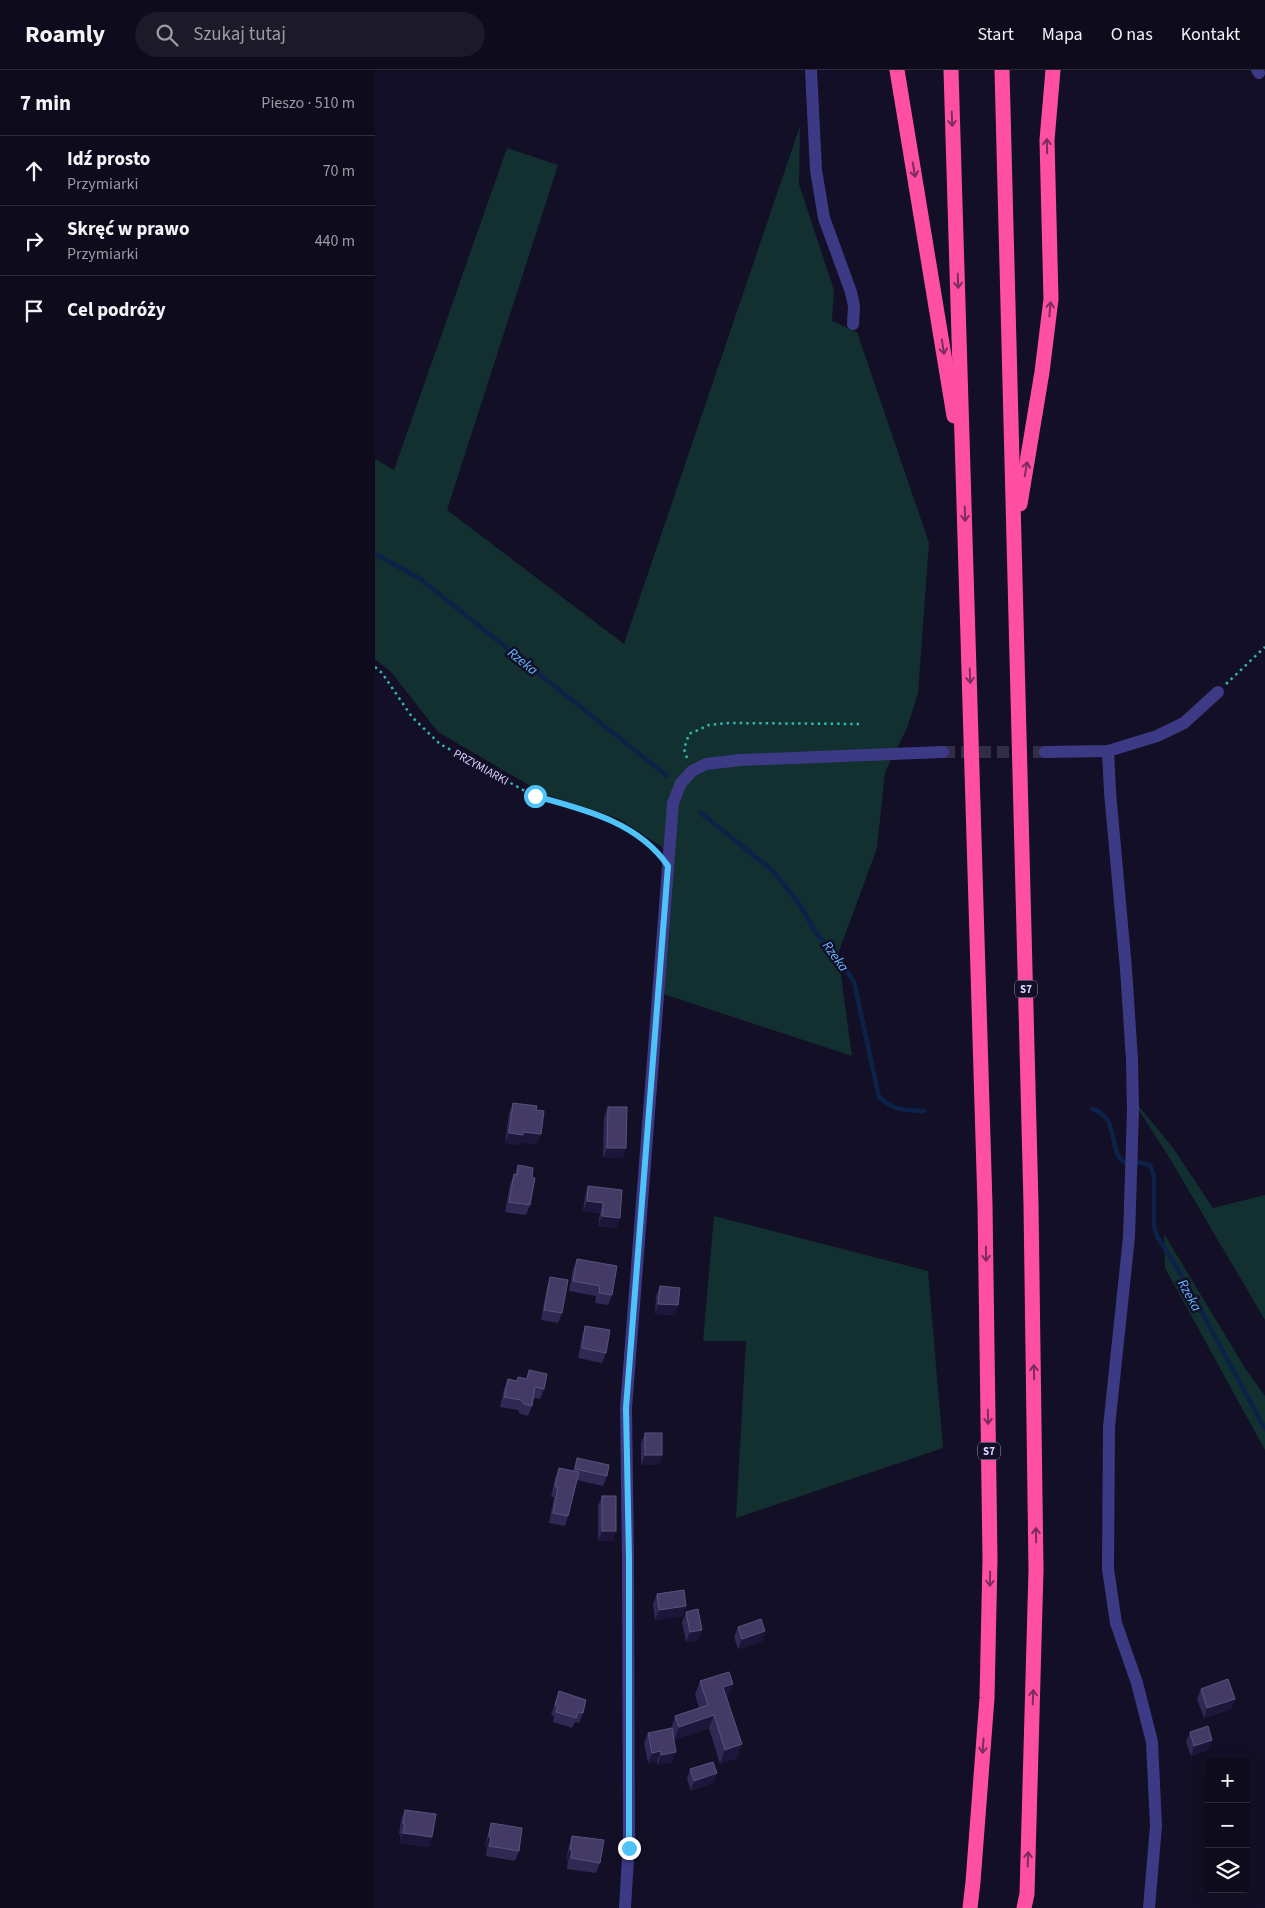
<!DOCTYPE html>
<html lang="pl">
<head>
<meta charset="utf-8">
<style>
  body { margin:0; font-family:"Source Sans 3",sans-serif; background:#1c1929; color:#f1f3f6 }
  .controls { position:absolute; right:15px; bottom:15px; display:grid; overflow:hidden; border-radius:5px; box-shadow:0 5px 20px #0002 }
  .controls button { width:45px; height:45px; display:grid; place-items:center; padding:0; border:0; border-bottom:1px solid #2e2b3b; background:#0e0b1c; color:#f1f3f6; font:25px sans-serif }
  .stop { position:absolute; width:15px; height:15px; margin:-11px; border:4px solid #4fc3f7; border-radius:50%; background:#fff }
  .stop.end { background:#4fc3f7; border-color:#fff; box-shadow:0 1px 5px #0008 }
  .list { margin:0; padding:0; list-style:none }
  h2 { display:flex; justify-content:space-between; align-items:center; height:65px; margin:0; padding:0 20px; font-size:21px }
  h2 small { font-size:16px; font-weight:400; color:#9b9ba3 }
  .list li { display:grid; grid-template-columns:32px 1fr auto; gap:15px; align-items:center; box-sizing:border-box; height:70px; padding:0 20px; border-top:1px solid #2e2b3b }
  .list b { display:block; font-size:19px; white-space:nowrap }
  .list p { margin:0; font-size:16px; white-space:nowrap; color:#9b9ba3 }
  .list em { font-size:16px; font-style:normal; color:#9b9ba3 }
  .icon { flex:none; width:28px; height:28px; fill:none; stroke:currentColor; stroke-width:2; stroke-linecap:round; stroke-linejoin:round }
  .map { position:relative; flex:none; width:890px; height:1838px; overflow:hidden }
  header { display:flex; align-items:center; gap:30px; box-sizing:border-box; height:70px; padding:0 25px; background:#0e0b1c; border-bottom:1px solid #2e2b3b }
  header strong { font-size:24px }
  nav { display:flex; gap:28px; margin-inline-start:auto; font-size:18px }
  .search { width:350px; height:45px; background:#1c1929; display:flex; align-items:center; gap:12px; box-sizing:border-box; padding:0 18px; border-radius:28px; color:#9b9ba3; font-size:19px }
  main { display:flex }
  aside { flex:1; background:#0e0b1c }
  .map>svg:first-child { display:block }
  .green { fill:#12302f }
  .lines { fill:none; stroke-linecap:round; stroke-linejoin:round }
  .stream { stroke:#0c2248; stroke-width:4.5 }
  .minor-tunnel { stroke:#312d47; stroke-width:12; stroke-dasharray:12 6; stroke-linecap:butt }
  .path { stroke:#2fb8b0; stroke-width:2.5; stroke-dasharray:2.5 4; stroke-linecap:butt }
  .minor { stroke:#3d3a85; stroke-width:12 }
  .highway { stroke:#ff4fa3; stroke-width:15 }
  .wall { fill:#312854 }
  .shaded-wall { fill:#1d163a }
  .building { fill:#433a66; stroke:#5a527e }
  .oneway { stroke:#7d2c5e }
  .route { stroke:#4fc3f7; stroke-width:6 }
  .labels { text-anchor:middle; stroke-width:5; stroke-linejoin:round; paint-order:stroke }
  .shield { fill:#130f26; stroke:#9e99be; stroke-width:1 }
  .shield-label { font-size:11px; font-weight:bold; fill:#d9d4ff }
  .street-label { font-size:12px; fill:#d9d4ff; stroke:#130f26 }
  .water-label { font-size:14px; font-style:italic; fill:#62b6ff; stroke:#130f26 }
</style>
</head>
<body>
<header>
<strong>Roamly</strong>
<div class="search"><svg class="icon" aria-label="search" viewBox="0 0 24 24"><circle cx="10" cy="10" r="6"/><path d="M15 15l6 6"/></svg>Szukaj tutaj</div>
<nav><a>Start</a><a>Mapa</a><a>O nas</a><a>Kontakt</a></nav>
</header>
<main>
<aside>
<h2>7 min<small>Pieszo · 510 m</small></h2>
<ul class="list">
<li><svg class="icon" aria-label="ahead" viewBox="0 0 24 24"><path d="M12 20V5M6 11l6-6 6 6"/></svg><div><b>Idź prosto</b><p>Przymiarki</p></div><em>70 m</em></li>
<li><svg class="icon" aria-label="right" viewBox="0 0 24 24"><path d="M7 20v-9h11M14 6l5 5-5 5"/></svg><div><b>Skręć w prawo</b><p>Przymiarki</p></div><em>440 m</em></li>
<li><svg class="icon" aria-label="arrive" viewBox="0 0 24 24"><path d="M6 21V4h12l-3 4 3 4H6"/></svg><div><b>Cel podróży</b></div></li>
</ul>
</aside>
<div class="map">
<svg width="890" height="1838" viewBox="0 0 890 1838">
  <rect width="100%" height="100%" fill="#130f26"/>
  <!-- green -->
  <g class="green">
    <path d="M425,56L424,114L459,220L457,251L482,262L554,473L543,623L532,658L510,702L502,778L463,884L477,986L288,924L298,792L286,776L242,748L169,724L63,662L16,602L0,589V389L19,400L132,78L183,95L72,440L249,574Z"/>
    <path d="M753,1023L798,1078L838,1138L890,1125V1250L797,1092Z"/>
    <path d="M339,1146L553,1201L568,1378L361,1448L371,1271H328Z"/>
    <path d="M789,1164L870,1298L890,1326V1380L790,1198Z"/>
  </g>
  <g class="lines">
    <!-- stream -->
    <g class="stream">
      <path d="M0,484L44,508L292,706"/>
      <path d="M326,743L398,801L423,832L442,864L467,893L479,912L504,1027C519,1041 530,1040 549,1041"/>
      <path d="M717,1039C721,1040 725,1042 728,1045C741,1055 736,1085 749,1092"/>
      <path d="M762,1092L775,1095L779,1106V1156L782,1166L811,1213L890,1359"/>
    </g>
    <!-- minor-tunnel -->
    <path class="minor-tunnel" d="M568,682H670"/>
    <!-- path -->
    <g class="path">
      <path d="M0,597L7,603L37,647L65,674L159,726L215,741L261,764L282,782"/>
      <path d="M851,614L890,577"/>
      <path d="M312,688L309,679L314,664L334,655L353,653L484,654"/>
    </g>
    <!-- minor -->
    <g class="minor">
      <path d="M436,0L441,100L449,148L476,222L479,236L478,254"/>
      <path d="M882,0L884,3"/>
      <path d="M733,681L735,722L751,899L757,990L758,1040L754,1167L734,1357L733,1499L741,1553L762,1613L777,1672L781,1756L774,1838"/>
      <path d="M670,682L733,681L782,666L809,653L843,622"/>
      <path d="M250,1838L254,1771L253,1488L251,1338L298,733L306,713L317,701L331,694L365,690L568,682"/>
    </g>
    <!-- highway -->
    <g class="highway">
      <path d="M522,0L579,346"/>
      <path d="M576,0L610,1135L615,1489L612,1628L598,1812L595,1838"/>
      <path d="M627,0L656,1134L661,1500L652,1824L649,1838"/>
      <path d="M645,434L667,302L676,229L672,70L678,0"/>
    </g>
  </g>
  <!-- wall -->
  <g class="wall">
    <path d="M138,1033L161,1040L162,1074L145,1072L144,1075L130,1073L134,1043Z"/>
    <path d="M233,1037L251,1078L247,1088H228L229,1047Z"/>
    <path d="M143,1095L157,1107L155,1135L151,1145L130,1142L135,1114L139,1104L140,1105Z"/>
    <path d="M213,1116L247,1120L241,1158L223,1156L225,1143L208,1141L210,1126Z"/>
    <path d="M202,1189L237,1225L233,1235L220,1233L221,1226L194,1221L198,1199Z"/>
    <path d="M175,1207L187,1243L183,1253L166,1250L172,1217Z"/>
    <path d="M285,1216L300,1245L280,1244L281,1226Z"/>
    <path d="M210,1256L231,1283L227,1293L203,1288L207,1266Z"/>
    <path d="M154,1300L169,1319L165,1329L158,1328L157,1336L153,1346L145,1344L143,1340L125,1337L129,1319L133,1309L142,1311L143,1307L151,1309Z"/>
    <path d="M270,1363L287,1385L284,1395H266V1373Z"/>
    <path d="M202,1388L232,1406L228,1416L202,1410L193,1446L190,1456L174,1453L179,1427H176L180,1408L184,1398L198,1401Z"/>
    <path d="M227,1426L241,1461L238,1471H223V1436Z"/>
    <path d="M282,1524L311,1536L307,1546L280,1550L278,1534Z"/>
    <path d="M311,1542L327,1560L323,1570L311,1572L307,1552Z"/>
    <path d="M363,1557L390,1561L387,1571L363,1579L359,1567Z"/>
    <path d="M325,1611L358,1614L353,1627L352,1628L362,1688L345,1694L334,1658L299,1670L298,1692L282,1695V1691L273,1693L269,1673L273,1663L296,1659L300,1646L324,1638L320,1625Z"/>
    <path d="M826,1619L860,1629L856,1639L829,1648L822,1629Z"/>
    <path d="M184,1621L208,1643L204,1653L200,1652L197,1658L178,1652L179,1646L176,1645Z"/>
    <path d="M815,1662L837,1670L833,1680L816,1686L811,1672Z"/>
    <path d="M315,1699L342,1703L338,1713L316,1721L312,1709Z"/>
    <path d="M30,1740L57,1767L54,1777L25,1773L26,1764H24L26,1750Z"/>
    <path d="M116,1753L144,1781L140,1791L111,1786L112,1778L110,1777L113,1763Z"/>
    <path d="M197,1766L225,1793L221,1803L192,1799L193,1790H191L194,1776Z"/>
  </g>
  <!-- shaded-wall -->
  <g class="shaded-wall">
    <path d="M148,1062L166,1064L162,1074L145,1072L144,1075L130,1073L134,1063Z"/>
    <path d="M232,1078H251L247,1088H228Z"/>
    <path d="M212,1131L228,1133L225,1143L208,1141Z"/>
    <path d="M227,1146L245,1148L241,1158L223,1156Z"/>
    <path d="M283,1234L303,1235L300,1245L280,1244Z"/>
    <path d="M270,1385H287L284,1395H266Z"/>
    <path d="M227,1461H241L238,1471H223Z"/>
    <path d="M311,1536L307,1546L280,1550L284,1540Z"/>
    <path d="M327,1560L323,1570L311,1572L315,1562Z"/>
    <path d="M390,1561L387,1571L363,1579L367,1569Z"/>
    <path d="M358,1614L353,1627L343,1631L348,1617Z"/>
    <path d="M860,1629L856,1639L829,1648L832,1638Z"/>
    <path d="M339,1645L334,1658L299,1670L304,1657Z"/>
    <path d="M837,1670L833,1680L816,1686L819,1676Z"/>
    <path d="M367,1674L362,1688L345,1694L350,1680Z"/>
    <path d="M286,1681L282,1691L273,1693L277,1683Z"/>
    <path d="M301,1682L298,1692L282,1695L286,1685Z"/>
    <path d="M342,1703L338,1713L316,1721L319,1711Z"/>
    <path d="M28,1763L57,1767L54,1777L25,1773Z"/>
    <path d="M114,1767L116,1768L112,1778L110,1777Z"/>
    <path d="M195,1780H197L193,1790H191Z"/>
  </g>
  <!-- building -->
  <g class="building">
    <path d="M138,1033L162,1036L161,1040L169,1041L166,1064L148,1062V1065L134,1063Z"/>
    <path d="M233,1037H252L251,1078H232Z"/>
    <path d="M143,1095L158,1098L157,1107L160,1108L155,1135L134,1132L139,1104L142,1105Z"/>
    <path d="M213,1116L247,1120L245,1148L227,1146L228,1133L212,1131Z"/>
    <path d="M202,1189L242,1196L237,1225L224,1223L225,1216L198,1211Z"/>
    <path d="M175,1207L193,1210L187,1243L169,1240Z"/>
    <path d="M285,1216L305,1218L303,1235L283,1234Z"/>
    <path d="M210,1256L235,1260L231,1283L207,1278Z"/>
    <path d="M154,1300L172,1304L169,1319L160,1317L157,1336L149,1334L146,1330L129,1327L133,1309L142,1311L143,1307L152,1309Z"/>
    <rect x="270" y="1363" width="17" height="22"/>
    <path d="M202,1388L234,1395L232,1406L200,1399Z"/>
    <path d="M184,1398L204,1402L193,1446L178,1443L183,1417H180Z"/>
    <rect x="227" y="1426" width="14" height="35"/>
    <path d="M309,1520L311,1536L284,1540L282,1524Z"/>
    <path d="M323,1539L327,1560L315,1562L311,1542Z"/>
    <path d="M386,1549L390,1561L367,1569L363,1557Z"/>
    <path d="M354,1602L358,1614L348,1617L367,1674L350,1680L339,1645L304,1657L300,1646L333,1635L325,1611Z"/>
    <path d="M853,1609L860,1629L832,1638L826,1619Z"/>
    <path d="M184,1621L211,1630L208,1643L203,1642L201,1648L181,1642L183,1636L180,1635Z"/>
    <path d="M833,1656L837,1670L819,1676L815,1662Z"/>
    <path d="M297,1658L301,1682L286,1685V1681L277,1683L273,1663Z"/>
    <path d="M338,1692L342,1703L319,1711L315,1699Z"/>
    <path d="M30,1740L61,1744L57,1767L28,1763L30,1754H28Z"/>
    <path d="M116,1753L147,1758L144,1781L114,1776L116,1768L114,1767Z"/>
    <path d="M197,1766L229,1770L225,1793L196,1788L197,1780H195Z"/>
  </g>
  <!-- one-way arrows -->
  <defs><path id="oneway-shaft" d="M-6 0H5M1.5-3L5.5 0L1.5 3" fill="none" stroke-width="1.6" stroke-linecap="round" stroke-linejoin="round" transform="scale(1.25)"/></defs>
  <g class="oneway">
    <use href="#oneway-shaft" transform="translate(577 49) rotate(88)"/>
    <use href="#oneway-shaft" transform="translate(672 76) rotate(-91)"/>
    <use href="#oneway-shaft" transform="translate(539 100) rotate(81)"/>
    <use href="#oneway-shaft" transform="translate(583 211) rotate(88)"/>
    <use href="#oneway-shaft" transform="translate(675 239) rotate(-85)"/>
    <use href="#oneway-shaft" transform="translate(568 277) rotate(81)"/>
    <use href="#oneway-shaft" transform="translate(651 399) rotate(-80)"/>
    <use href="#oneway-shaft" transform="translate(590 444) rotate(88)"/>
    <use href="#oneway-shaft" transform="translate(595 606) rotate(88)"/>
    <use href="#oneway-shaft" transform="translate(611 1184) rotate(89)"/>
    <use href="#oneway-shaft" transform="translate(659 1302) rotate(-91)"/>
    <use href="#oneway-shaft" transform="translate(613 1347) rotate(89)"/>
    <use href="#oneway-shaft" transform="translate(661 1465) rotate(-91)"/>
    <use href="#oneway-shaft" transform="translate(615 1509) rotate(91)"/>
    <use href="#oneway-shaft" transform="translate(658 1627) rotate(-88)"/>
    <use href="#oneway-shaft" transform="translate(608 1676) rotate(94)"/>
    <use href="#oneway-shaft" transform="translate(653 1789) rotate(-88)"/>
  </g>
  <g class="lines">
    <!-- route -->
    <path class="route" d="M160,726C208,739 263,752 293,796L251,1338L254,1488V1778"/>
  </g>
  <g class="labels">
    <!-- shield labels -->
    <g class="shield">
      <rect x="640" y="910.5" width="22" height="17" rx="4"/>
      <rect x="603" y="1372.5" width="22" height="17" rx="4"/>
    </g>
    <g class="shield-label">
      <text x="651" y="923">S7</text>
      <text x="614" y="1385">S7</text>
    </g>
    <!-- street labels -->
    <g class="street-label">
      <text transform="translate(106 697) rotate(29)" y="4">PRZYMIARKI</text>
    </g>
    <!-- water labels -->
    <g class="water-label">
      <text transform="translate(148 591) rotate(39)" y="5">Rzeka</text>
      <text transform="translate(461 886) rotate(54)" y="5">Rzeka</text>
      <text transform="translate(815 1225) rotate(61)" y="5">Rzeka</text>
    </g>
  </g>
</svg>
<div class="controls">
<button>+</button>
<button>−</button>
<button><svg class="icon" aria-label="layers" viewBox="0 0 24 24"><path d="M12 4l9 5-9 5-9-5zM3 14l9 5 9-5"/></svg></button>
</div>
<div class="stop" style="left:160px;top:726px"></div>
<div class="stop end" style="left:254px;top:1778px"></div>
</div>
</main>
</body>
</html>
